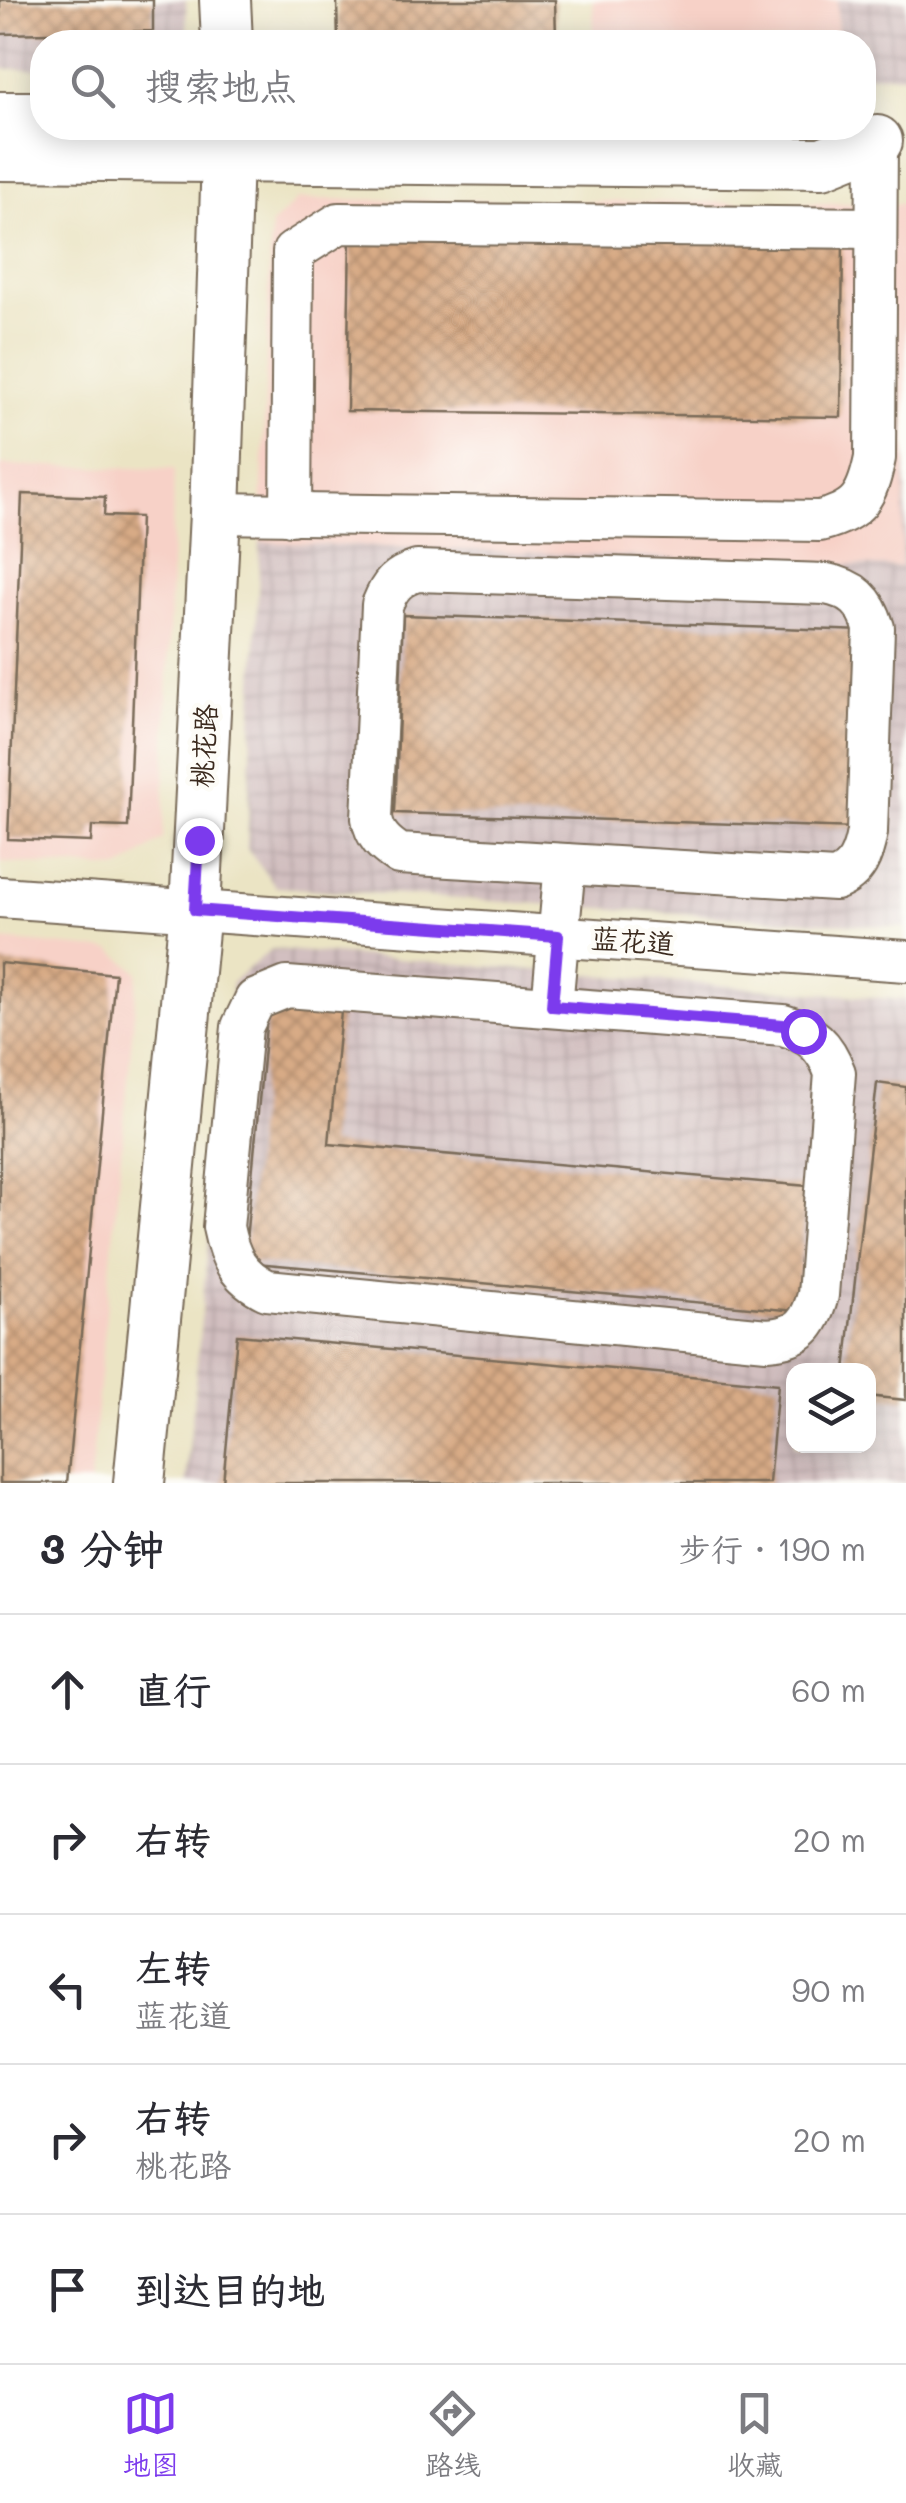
<!DOCTYPE html>
<html lang="zh">
<head>
<meta charset="utf-8">
<style>
  body { margin:0; font-family:Mali,"LXGW WenKai TC",sans-serif; background:#f2f2f3; color:#2b2b33 }
  .controls { position:absolute; right:30px; bottom:30px; display:grid; overflow:hidden; border-radius:20px; box-shadow:0 5px 25px #0003 }
  .controls button { width:90px; height:90px; display:grid; place-items:center; padding:0; border:0; border-bottom:2px solid #e1e1e2; background:#fff; color:#2b2b33; font:50px sans-serif }
  .stop { position:absolute; width:30px; height:30px; margin:-22px; border:8px solid #7c3aed; border-radius:50%; background:#fff }
  .stop.end { background:#7c3aed; border-color:#fff; box-shadow:0 2px 10px #0008 }
  .list { margin:0; padding:0; list-style:none }
  h2 { display:flex; justify-content:space-between; align-items:center; height:130px; margin:0; padding:0 40px; font-size:42px }
  h2 small { font-size:32px; font-weight:400; color:#7c7c81 }
  .list li { display:grid; grid-template-columns:65px 1fr auto; gap:30px; align-items:center; box-sizing:border-box; height:150px; padding:0 40px; border-top:2px solid #e1e1e2 }
  .list b { display:block; font-size:38px; white-space:nowrap }
  .list p { margin:0; font-size:32px; white-space:nowrap; color:#7c7c81 }
  .list em { font-size:32px; font-style:normal; color:#7c7c81 }
  .icon { flex:none; width:55px; height:55px; fill:none; stroke:currentColor; stroke-width:2; stroke-linecap:round; stroke-linejoin:round }
  .map { position:relative; flex:none; width:906px; height:1483px; overflow:hidden }
  .search { position:absolute; background:#fff; box-shadow:0 5px 25px #0003; left:30px; right:30px; top:30px; height:110px; display:flex; align-items:center; gap:25px; box-sizing:border-box; padding:0 35px; border-radius:40px; color:#7c7c81; font-size:38px }
  .sheet { height:880px; background:#fff }
  nav { display:flex; justify-content:space-around; align-items:center; box-sizing:border-box; height:140px; border-top:2px solid #e1e1e2; background:#fff; font-size:28px; color:#7c7c81 }
  nav a { display:grid; justify-items:center; gap:5px }
  nav .on { color:#7c3aed }
  .map>svg:first-child { display:block }
  .built { fill:#f7d1c7 }
  .industrial { fill:url(#industrial-grid); fill-rule:evenodd }
  .building { fill:url(#building-cross-hatch) }
  .lines { fill:none; stroke-linecap:round; stroke-linejoin:round }
  .minor-casing { stroke:#796b58; stroke-width:44 }
  .major-casing { stroke:#796b58; stroke-width:54 }
  .minor { stroke:#fff; stroke-width:40 }
  .major { stroke:#fff; stroke-width:50 }
  .route { stroke:#7c3aed; stroke-width:12 }
  .labels { text-anchor:middle; stroke-width:9; stroke-linejoin:round; paint-order:stroke }
  .street-label { font-size:28px; fill:#3b2a1e; stroke:#fdfcf7 }
</style>
</head>
<body>
<div class="map">
<svg width="906" height="1483" viewBox="0 0 906 1483">
  <defs>
    <pattern id="industrial-grid" width="8" height="8" patternUnits="userSpaceOnUse" patternTransform="scale(2.5)"><rect width="8" height="8" fill="#d2bfc0"/><path d="M0 4h8M4 0v8" fill="none" stroke="#b5a4a5"/></pattern>
    <pattern id="building-cross-hatch" width="8" height="8" patternUnits="userSpaceOnUse" patternTransform="scale(2.5)"><rect width="8" height="8" fill="#d8ab86"/><path d="M0 0l8 8M0 8l8-8" fill="none" stroke="#b08b6d"/></pattern>
  </defs>
  <rect width="100%" height="100%" fill="#fdfcf7"/>
  <filter id="ink" filterUnits="userSpaceOnUse"><feTurbulence type="fractalNoise" baseFrequency=".01" numOctaves="2"/><feDisplacementMap in="SourceGraphic" scale="20" xChannelSelector="R" yChannelSelector="G"/><feConvolveMatrix kernelMatrix="1 2 1 2 8 2 1 2 1" color-interpolation-filters="sRGB"/></filter>
  <filter id="wash" filterUnits="userSpaceOnUse"><feTurbulence type="fractalNoise" baseFrequency=".0048" numOctaves="4" result="noise"/><feDisplacementMap in="SourceGraphic" scale="40" xChannelSelector="R" yChannelSelector="G"/><feGaussianBlur stdDeviation="2.25" result="paint"/><feColorMatrix in="noise" values="0 0 0 0 0 0 0 0 0 0 0 0 0 0 0 0 0 1.4 0 .05"/><feComposite in="paint" operator="in"/></filter>
  <g filter="url(#wash)">
    <rect width="100%" height="100%" fill="#ebe4c4"/>
    <!-- built -->
    <g class="built">
      <path d="M593,0H837L838,42H594Z"/>
      <path d="M298,199L906,204V440L901,567L260,542L271,225Z"/>
      <path d="M0,465L174,469L163,839L120,869L0,862Z"/>
      <path d="M0,940L111,950L138,972L90,1483H0Z"/>
    </g>
    <!-- industrial -->
    <g class="industrial">
      <path d="M0,0H186L187,33L178,42H42V69H0Z"/>
      <path d="M837,0H906V75H864V42H838Z"/>
      <path d="M906,440V928L276,887L247,849L260,542L901,567Z"/>
      <path d="M272,949L906,1000V1483H186L232,982ZM794,1370H868V1446H794Z"/>
    </g>
    <g id="blocks">
      <!-- building -->
      <g class="building">
        <path d="M0,0H153V31L0,34Z"/>
        <path d="M337,0H555L556,38L338,42Z"/>
        <path d="M350,232L843,239L841,417L347,411Z"/>
        <path d="M22,494L105,497L104,516L140,517L128,827L92,826L91,842L8,839Z"/>
        <path d="M403,615L864,631L857,828L395,813Z"/>
        <path d="M0,963L115,974L67,1483H0Z"/>
        <path d="M268,1005L341,1011L329,1144L807,1186L796,1311L244,1262Z"/>
        <path d="M877,1083L906,1087V1400L868,1396V1370H845Z"/>
        <path d="M237,1335L778,1384L769,1483H223Z"/>
      </g>
    </g>
  </g>
  <g filter="url(#ink)">
    <use href="#blocks" fill-opacity="0" stroke="#796b58" stroke-width="2.5"/>
    <g class="lines">
      <!-- minor casing -->
      <g class="minor-casing">
        <g id="minor">
          <path d="M215,513L820,521C859,511 867,497 875,458L877,141"/>
          <path d="M291,515L293,252L339,223L875,228"/>
          <path d="M417,571L826,584C853,589 866,601 874,628L867,832C863,854 857,872 835,880L399,854C384,844 375,836 372,818L382,605C390,585 397,577 417,571Z"/>
          <path d="M0,897L906,961"/>
          <path d="M287,987L783,1025C811,1033 825,1045 835,1073L818,1295C810,1325 800,1337 767,1339L267,1290C238,1276 229,1257 223,1227L242,1027L255,1000Z"/>
          <path d="M552,1006L565,864"/>
        </g>
      </g>
      <!-- major casing -->
      <g class="major-casing">
        <g id="major">
          <path d="M225,0L227,42"/>
          <path d="M0,117H42"/>
          <path d="M0,155L822,163L877,141"/>
          <path d="M139,1483L195,910L215,513L228,128"/>
        </g>
      </g>
      <!-- minor -->
      <use href="#minor" class="minor"/>
      <!-- major -->
      <use href="#major" class="major"/>
    </g>
  </g>
  <g class="lines" filter="url(#ink)">
    <!-- route -->
    <path class="route" d="M199,840L195,910L558,936L552,1006L783,1025L803,1031"/>
  </g>
  <g class="labels">
    <!-- street labels -->
    <g class="street-label">
      <text transform="translate(204 746) rotate(-87)" y="10">桃花路</text>
      <text transform="translate(633 941) rotate(4)" y="10">蓝花道</text>
    </g>
  </g>
</svg>
<div class="controls">
<button><svg class="icon" aria-label="layers" viewBox="0 0 24 24"><path d="M12 4l9 5-9 5-9-5zM3 14l9 5 9-5"/></svg></button>
</div>
<div class="stop" style="left:803px;top:1031px"></div>
<div class="stop end" style="left:199px;top:840px"></div>
<div class="search"><svg class="icon" aria-label="search" viewBox="0 0 24 24"><circle cx="10" cy="10" r="6"/><path d="M15 15l6 6"/></svg>搜索地点</div>
</div>
<section class="sheet">
<h2>3 分钟<small>步行 · 190 m</small></h2>
<ul class="list">
<li><svg class="icon" aria-label="ahead" viewBox="0 0 24 24"><path d="M12 20V5M6 11l6-6 6 6"/></svg><div><b>直行</b></div><em>60 m</em></li>
<li><svg class="icon" aria-label="right" viewBox="0 0 24 24"><path d="M7 20v-9h11M14 6l5 5-5 5"/></svg><div><b>右转</b></div><em>20 m</em></li>
<li><svg class="icon" aria-label="left" viewBox="0 0 24 24"><path d="M17 20v-9H6M10 6l-5 5 5 5"/></svg><div><b>左转</b><p>蓝花道</p></div><em>90 m</em></li>
<li><svg class="icon" aria-label="right" viewBox="0 0 24 24"><path d="M7 20v-9h11M14 6l5 5-5 5"/></svg><div><b>右转</b><p>桃花路</p></div><em>20 m</em></li>
<li><svg class="icon" aria-label="arrive" viewBox="0 0 24 24"><path d="M6 21V4h12l-3 4 3 4H6"/></svg><div><b>到达目的地</b></div></li>
</ul>
</section>
<nav>
<a class="on"><svg class="icon" aria-label="map" viewBox="0 0 24 24"><path d="M3 6l6-2 6 2 6-2v14l-6 2-6-2-6 2zM9 4v14M15 6v14"/></svg>地图</a>
<a><svg class="icon" aria-label="directions" viewBox="0 0 24 24"><path d="M12 3l9 9-9 9-9-9zM9 14v-3h6M13 9l2 2-2 2"/></svg>路线</a>
<a><svg class="icon" aria-label="saved" viewBox="0 0 24 24"><path d="M7 4h10v16l-5-4-5 4z"/></svg>收藏</a>
</nav>
</body>
</html>
